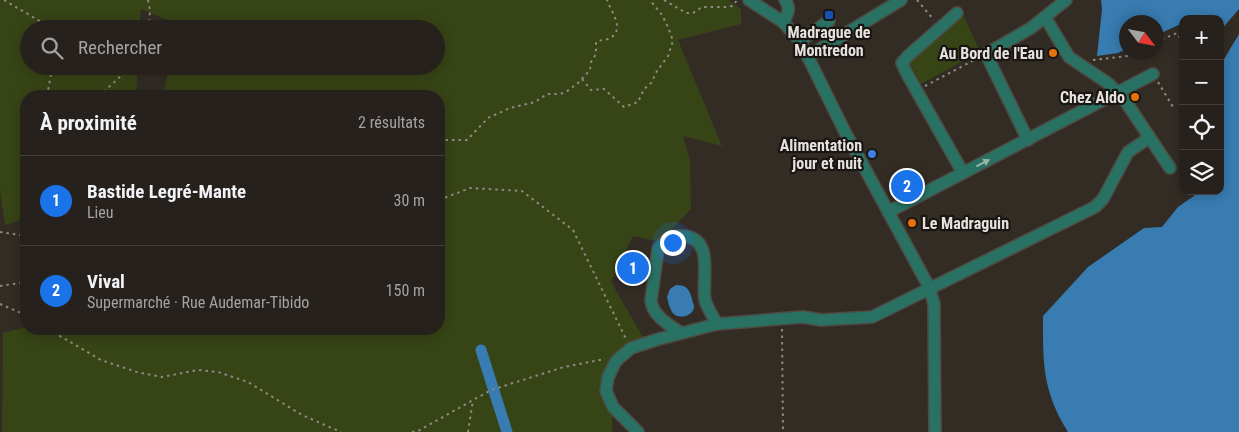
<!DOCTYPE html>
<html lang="fr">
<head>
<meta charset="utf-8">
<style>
  body { margin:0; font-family:"Roboto Condensed",sans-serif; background:#322e29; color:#f1f3f6 }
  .controls { position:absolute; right:15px; top:15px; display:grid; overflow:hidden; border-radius:10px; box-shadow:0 2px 12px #0003 }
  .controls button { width:45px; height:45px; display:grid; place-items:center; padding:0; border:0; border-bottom:1px solid #423e3b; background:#26211c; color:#f1f3f6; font:25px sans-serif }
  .compass { position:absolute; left:1119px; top:15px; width:45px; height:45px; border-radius:50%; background:#26211c; box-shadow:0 2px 12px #0003; rotate:122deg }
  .you { position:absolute; left:672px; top:242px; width:18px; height:18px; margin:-12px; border:4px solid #fff; border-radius:50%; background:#1a73e8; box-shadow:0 0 0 8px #1a73e833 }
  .badge { display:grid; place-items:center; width:32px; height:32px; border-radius:50%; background:#1a73e8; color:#fff; font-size:16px; font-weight:700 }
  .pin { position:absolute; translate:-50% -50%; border:2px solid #fff; box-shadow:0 1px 5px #0006 }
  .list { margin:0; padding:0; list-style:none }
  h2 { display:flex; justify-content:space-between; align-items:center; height:65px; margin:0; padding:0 20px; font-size:21px }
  h2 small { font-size:16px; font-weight:400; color:#a4a3a3 }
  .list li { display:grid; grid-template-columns:32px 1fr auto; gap:15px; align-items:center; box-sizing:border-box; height:90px; padding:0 20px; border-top:1px solid #423e3b }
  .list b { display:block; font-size:19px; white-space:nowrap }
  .list p { margin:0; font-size:16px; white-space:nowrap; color:#a4a3a3 }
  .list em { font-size:16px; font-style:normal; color:#a4a3a3 }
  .icon { flex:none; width:28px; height:28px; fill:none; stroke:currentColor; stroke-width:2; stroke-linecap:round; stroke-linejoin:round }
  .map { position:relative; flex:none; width:1239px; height:432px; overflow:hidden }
  .search { position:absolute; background:#26211c; box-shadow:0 2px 12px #0003; left:20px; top:20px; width:425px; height:55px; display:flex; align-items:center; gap:12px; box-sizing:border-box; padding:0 18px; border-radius:28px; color:#a4a3a3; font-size:19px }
  .panel { position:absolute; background:#26211c; box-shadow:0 2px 12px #0003; left:20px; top:90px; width:425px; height:245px; border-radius:20px }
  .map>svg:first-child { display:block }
  .green { fill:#374416 }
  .water { fill:#387cb1 }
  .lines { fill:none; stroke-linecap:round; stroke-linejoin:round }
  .canal { stroke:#387cb1; stroke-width:11 }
  .minor-casing { stroke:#4f4942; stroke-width:14 }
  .path { stroke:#8e8983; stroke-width:2; stroke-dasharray:2.5 4; stroke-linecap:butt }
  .minor { stroke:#287163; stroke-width:11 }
  .oneway { fill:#9ab4ac }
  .transit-dot { fill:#1a4fb4; stroke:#181512; stroke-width:2 }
  .food-dot { fill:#e8710a; stroke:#181512; stroke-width:2 }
  .shop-dot { fill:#3f7fe0; stroke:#181512; stroke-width:2 }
  .labels { text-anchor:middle; stroke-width:4.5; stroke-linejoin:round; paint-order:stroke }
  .poi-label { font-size:16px; font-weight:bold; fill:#e6e1dd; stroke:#181512; text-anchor:end }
</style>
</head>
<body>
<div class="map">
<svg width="1239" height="432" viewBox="0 0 1239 432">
  <rect width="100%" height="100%" fill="#322c25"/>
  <!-- green -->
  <g class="green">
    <path d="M0,0H729L741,9V24L678,40L722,146L683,136L690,160L691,209L660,242L633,236L611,282L647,344L612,372V432H2L3,333L26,327V329H439V96H163L169,66H436V29H174L175,23L141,9L139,29H29V66H138L136,96H26V218L5,225L0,191Z"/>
    <path d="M963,14L980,52L921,84L908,60Z"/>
  </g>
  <!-- water -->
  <g class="water">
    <path d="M1101,0H1239V9L1220,31V19H1197L1196,17L1183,19V23L1157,35L1156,22H1126V49L1118,53L1097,56L1102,9Z"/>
    <path d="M1239,34V432H1068C1042,390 1043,363 1043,316L1088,267L1144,228L1162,227L1178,207L1201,191H1220V66Z"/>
    <path d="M676,285C687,285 689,289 692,299C692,301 694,304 694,307C693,317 677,320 672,312C669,307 668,301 667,297L670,289Z"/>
  </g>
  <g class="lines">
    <!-- canal -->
    <path class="canal" d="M481,350L507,432"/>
    <!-- minor casing -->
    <g class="minor-casing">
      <g id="minor">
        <path d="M749,0L783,22L800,41L844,130L929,287L934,304L935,432"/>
        <path d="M957,13L908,56L902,63L906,72L963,173"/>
        <path d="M1045,17L1069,57L1109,84L1126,102L1170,168"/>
        <path d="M783,22C788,14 791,8 785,0"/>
        <path d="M800,41L829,21"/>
        <path d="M809,56L901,0"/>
        <path d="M1028,140L986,54L1031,28L1066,0"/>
        <path d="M888,212L1153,74"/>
        <path d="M681,333C669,325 653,316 651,301L658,249C664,241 672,236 681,236C716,236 701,280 705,300C707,308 713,316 717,324"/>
        <path d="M638,432L613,407L606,391L608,377L616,361L631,348L659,339L717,324L803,317L821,320L872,317L1095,207L1103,199L1128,152L1149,138"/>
      </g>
    </g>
    <!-- path -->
    <g class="path">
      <path d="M4,0L43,23L47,29"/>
      <path d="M148,0L150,10L149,29"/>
      <path d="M664,0L686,13H693L702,7H725L733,6L737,0"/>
      <path d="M917,0L934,20"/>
      <path d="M1156,42L1177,33L1183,43"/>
      <path d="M1093,60L1128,56L1134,52"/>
      <path d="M582,79L591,90L604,89L624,107L638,102L644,89L651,83L657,71L668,56L673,41L668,27L662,15L650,0"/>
      <path d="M1158,82L1173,107"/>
      <path d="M925,86L976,59"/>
      <path d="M47,96L52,69L51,66"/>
      <path d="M99,96L121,76L137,66"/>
      <path d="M439,140H467L488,118L510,108L535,102L547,94H560L566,92L578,83L590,70L591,62L596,54V42C600,40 604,40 608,39C627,31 611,12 607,0"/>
      <path d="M439,200L470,188L522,191L573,230L626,339"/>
      <path d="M0,232L26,236"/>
      <path d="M0,286L26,282"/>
      <path d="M0,304L26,315"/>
      <path d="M48,329L101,360L137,372L162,377L198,370L218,372L248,382L302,415L341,432"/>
      <path d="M782,329L783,432"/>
      <path d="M412,432L418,431L491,390L564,367L605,359"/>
      <path d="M468,432L473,400"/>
    </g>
    <!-- minor -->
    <use href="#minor" class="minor"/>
  </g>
  <!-- one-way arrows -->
  <defs><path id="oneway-solid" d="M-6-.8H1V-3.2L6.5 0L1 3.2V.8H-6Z" transform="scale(1.25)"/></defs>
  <use class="oneway" href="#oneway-solid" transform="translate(983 163) rotate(-27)"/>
  <!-- markers -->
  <rect class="transit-dot" x="824" y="10" width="10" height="10" rx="2.5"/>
  <g class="food-dot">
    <circle cx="1053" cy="53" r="5"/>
    <circle cx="1135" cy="97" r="5"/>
    <circle cx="912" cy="223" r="5"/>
  </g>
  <circle class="shop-dot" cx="872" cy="154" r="5"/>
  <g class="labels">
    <!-- poi labels -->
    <g class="poi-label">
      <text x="829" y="38" text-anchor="middle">Madrague de<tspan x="829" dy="18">Montredon</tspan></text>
      <text x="1043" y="59">Au Bord de l'Eau</text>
      <text x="1125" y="103">Chez Aldo</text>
      <text x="862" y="151">Alimentation<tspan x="862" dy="18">jour et nuit</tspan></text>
      <text x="922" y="229" text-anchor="start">Le Madraguin</text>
    </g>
  </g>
</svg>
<div class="controls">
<button>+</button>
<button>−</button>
<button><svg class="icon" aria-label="locate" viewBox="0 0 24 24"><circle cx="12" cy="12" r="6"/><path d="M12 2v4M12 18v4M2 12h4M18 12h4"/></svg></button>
<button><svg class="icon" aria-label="layers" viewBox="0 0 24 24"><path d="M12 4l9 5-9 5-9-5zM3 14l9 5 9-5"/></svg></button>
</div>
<svg class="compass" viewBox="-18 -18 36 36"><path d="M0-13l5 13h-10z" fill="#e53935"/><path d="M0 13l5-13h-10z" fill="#a4a3a3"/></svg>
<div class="you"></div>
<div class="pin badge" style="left:633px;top:268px">1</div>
<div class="pin badge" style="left:907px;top:186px">2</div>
<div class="search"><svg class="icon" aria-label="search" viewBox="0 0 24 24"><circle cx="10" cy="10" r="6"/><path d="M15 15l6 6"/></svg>Rechercher</div>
<section class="panel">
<h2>À proximité<small>2 résultats</small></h2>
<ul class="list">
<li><span class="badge">1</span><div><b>Bastide Legré-Mante</b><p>Lieu</p></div><em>30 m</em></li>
<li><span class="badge">2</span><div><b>Vival</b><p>Supermarché · Rue Audemar-Tibido</p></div><em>150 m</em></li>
</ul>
</section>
</div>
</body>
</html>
